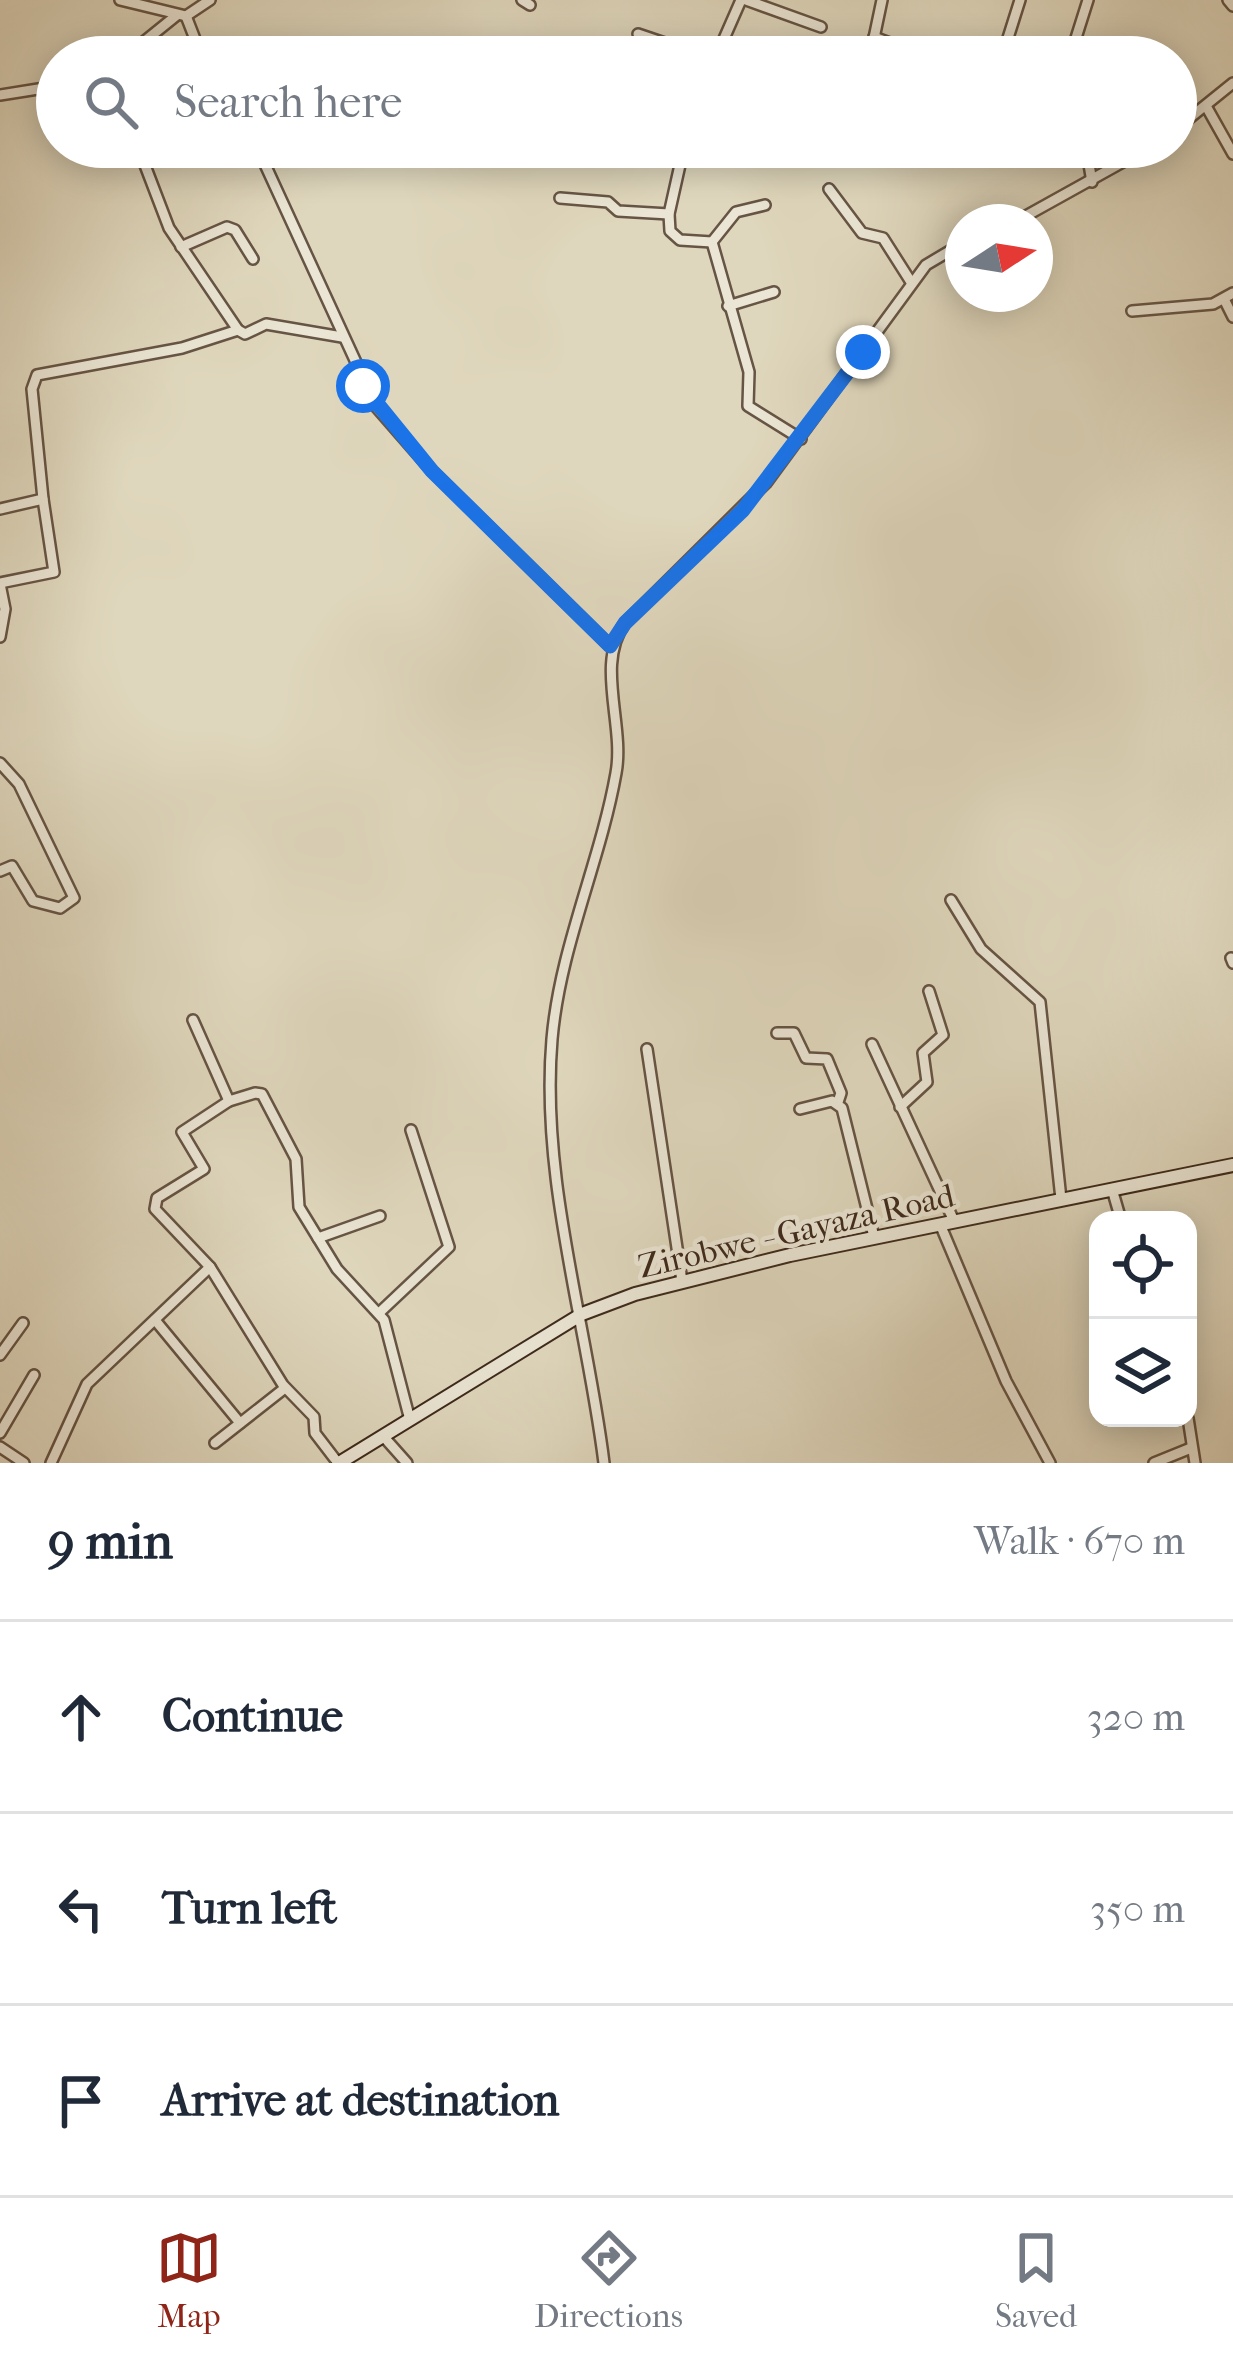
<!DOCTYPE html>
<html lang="en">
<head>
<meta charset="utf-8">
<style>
  body { margin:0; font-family:"IM FELL French Canon",serif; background:#f6f6f7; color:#1f2937 }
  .controls { position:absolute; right:36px; bottom:36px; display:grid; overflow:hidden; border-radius:24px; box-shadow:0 6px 30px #0003 }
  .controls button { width:108px; height:108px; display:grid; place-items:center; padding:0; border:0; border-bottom:3px solid #e0e1e3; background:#fff; color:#1f2937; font:60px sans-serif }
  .compass { position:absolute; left:945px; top:204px; width:108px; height:108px; border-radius:50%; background:#fff; box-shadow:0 6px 30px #0003; rotate:78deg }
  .stop { position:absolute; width:36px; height:36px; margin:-27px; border:9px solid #1a73e8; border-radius:50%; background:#fff }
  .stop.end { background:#1a73e8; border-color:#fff; box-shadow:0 3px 12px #0008 }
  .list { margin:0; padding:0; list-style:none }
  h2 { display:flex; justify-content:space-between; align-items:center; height:156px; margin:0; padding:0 48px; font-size:51px }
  h2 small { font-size:39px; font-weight:400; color:#747a83 }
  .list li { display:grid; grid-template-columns:78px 1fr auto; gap:36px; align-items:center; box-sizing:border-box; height:192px; padding:0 48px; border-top:3px solid #e0e1e3 }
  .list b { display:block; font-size:45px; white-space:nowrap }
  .list em { font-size:39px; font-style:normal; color:#747a83 }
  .icon { flex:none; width:66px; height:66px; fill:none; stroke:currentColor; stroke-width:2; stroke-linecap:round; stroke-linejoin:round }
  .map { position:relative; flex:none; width:1233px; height:1463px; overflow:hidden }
  .search { position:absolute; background:#fff; box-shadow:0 6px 30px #0003; left:36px; right:36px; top:36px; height:132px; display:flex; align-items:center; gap:30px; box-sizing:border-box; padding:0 42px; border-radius:66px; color:#747a83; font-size:45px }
  .sheet { height:732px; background:#fff }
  nav { display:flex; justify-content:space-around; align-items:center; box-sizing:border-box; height:168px; border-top:3px solid #e0e1e3; background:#fff; font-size:33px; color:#747a83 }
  nav a { display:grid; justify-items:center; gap:6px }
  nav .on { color:#8f2418 }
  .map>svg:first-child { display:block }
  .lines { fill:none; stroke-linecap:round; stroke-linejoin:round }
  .street-casing { stroke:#665444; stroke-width:14 }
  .secondary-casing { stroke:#3d291b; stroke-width:16 }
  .street { stroke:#eae5d4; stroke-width:9 }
  .secondary { stroke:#eae5d4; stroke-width:12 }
  .route { stroke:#1a73e8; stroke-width:15 }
  .labels { text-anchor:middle; stroke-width:9; stroke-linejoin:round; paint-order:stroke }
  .street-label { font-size:33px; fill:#3d291b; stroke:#eae5d4 }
</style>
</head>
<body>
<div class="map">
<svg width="1233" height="1463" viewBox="0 0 1233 1463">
  <rect width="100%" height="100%" fill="#dfd7bd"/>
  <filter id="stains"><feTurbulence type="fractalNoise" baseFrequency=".00167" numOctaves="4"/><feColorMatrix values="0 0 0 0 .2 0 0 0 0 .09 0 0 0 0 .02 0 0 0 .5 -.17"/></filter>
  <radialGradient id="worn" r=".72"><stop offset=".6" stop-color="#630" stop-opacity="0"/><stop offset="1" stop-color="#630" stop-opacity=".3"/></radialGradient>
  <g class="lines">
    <!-- street casing -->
    <g class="street-casing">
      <g id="street">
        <path d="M120,0L186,16L210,0"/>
        <path d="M522,0L530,5"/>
        <path d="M746,0L821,27"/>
        <path d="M1228,0L1233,6"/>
        <path d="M186,16L202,57"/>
        <path d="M638,34L706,57"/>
        <path d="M874,37L927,57"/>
        <path d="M719,49L747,57"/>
        <path d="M125,57L177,15"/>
        <path d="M716,57L741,0"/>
        <path d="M870,57L882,0"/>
        <path d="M1002,57L1020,0"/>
        <path d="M1070,57L1088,0"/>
        <path d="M0,95L57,86"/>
        <path d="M1206,106L1233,154"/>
        <path d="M1176,129L1233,83"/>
        <path d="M138,147L169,228L238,330"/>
        <path d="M257,147L377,408L432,471L610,646"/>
        <path d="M684,147L669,214L670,231L680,240L712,242"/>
        <path d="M1086,147L1092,182"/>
        <path d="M829,189L862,233L883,238L911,282"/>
        <path d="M560,198L608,202L618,211L669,214"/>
        <path d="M765,205L736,212L712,242L749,372L748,406L801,439"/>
        <path d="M1015,222L1150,147"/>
        <path d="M181,247L227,227L235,230L253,259"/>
        <path d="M1224,299L1233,317"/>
        <path d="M728,306L774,292"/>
        <path d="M1132,311L1213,304L1233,293"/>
        <path d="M0,509L43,499L32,389L37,375L182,348L238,330L245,334L266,324L342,337"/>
        <path d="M0,583L54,572L43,499"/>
        <path d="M0,584L5,609L0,637"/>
        <path d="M0,763L19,784L74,898L60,908L33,901L12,866L0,871"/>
        <path d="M951,900L981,949L1040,1002L1061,1199"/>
        <path d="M1231,958L1233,963"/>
        <path d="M193,1020L229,1101L255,1093L262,1094L296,1159L299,1207L337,1269L384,1320L410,1420"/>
        <path d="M777,1033H794L806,1058L827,1059L841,1093L838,1102"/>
        <path d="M872,1044L954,1221"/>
        <path d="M647,1049L682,1281"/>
        <path d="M229,1101L182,1132L204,1169L157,1198L155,1209L210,1267L283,1385L314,1417L315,1433L338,1463"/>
        <path d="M900,1107L927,1082L923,1053L943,1035L929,991"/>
        <path d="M800,1109L832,1101L842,1108L874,1237"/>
        <path d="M1112,1189L1121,1220"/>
        <path d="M940,1224L1006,1381L1050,1463"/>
        <path d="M318,1238L380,1216"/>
        <path d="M379,1313L449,1247L411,1130"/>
        <path d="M155,1320L240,1423"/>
        <path d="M0,1355L23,1323"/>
        <path d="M1188,1418L1195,1463"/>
        <path d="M0,1433L34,1375"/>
        <path d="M383,1436L407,1463"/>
        <path d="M215,1443L285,1388"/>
        <path d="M0,1447L24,1463"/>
        <path d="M51,1463L87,1384L210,1267"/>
        <path d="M604,1463C587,1324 540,1180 552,1039C560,947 600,863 616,773C625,725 595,664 625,623L766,483L926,265L963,243"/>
        <path d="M1154,1463L1191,1448"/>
      </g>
    </g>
    <!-- secondary casing -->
    <g class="secondary-casing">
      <path id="secondary" d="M339,1463L582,1314L635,1294L790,1255L1233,1165"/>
    </g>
    <!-- street -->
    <use href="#street" class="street"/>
    <!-- secondary -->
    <use href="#secondary" class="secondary"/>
  </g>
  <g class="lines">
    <!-- route -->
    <path class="route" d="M363,386L432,471L610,646L625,623L743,510L863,352"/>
  </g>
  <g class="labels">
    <!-- street labels -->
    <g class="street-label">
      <text transform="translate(796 1230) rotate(-13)" y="12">Zirobwe - Gayaza Road</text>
    </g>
  </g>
  <rect width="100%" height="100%" filter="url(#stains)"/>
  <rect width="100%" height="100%" fill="url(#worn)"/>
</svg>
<div class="controls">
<button><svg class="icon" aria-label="locate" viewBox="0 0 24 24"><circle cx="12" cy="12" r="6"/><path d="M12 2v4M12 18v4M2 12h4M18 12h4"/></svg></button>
<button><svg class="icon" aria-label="layers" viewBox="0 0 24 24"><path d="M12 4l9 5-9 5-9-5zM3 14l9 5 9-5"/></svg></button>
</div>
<svg class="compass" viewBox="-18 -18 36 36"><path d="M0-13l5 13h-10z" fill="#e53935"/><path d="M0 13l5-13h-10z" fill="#747a83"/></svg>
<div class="stop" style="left:363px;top:386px"></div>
<div class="stop end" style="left:863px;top:352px"></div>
<div class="search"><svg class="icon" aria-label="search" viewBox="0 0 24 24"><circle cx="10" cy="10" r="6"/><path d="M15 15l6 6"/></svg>Search here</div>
</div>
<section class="sheet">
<h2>9 min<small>Walk · 670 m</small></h2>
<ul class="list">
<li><svg class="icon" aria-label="ahead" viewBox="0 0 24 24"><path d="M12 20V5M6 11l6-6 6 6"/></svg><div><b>Continue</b></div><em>320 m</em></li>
<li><svg class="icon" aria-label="left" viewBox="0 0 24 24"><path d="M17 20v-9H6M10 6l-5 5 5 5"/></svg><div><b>Turn left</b></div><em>350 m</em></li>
<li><svg class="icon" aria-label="arrive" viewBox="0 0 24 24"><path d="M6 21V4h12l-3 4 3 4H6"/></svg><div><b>Arrive at destination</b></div></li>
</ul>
</section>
<nav>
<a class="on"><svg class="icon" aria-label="map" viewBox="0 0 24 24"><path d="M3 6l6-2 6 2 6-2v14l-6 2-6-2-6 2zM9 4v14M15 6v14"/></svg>Map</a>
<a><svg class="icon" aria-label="directions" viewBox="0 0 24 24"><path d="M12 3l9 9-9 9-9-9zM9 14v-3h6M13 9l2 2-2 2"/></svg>Directions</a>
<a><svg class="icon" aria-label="saved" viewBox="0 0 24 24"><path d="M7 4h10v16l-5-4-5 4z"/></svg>Saved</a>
</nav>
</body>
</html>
